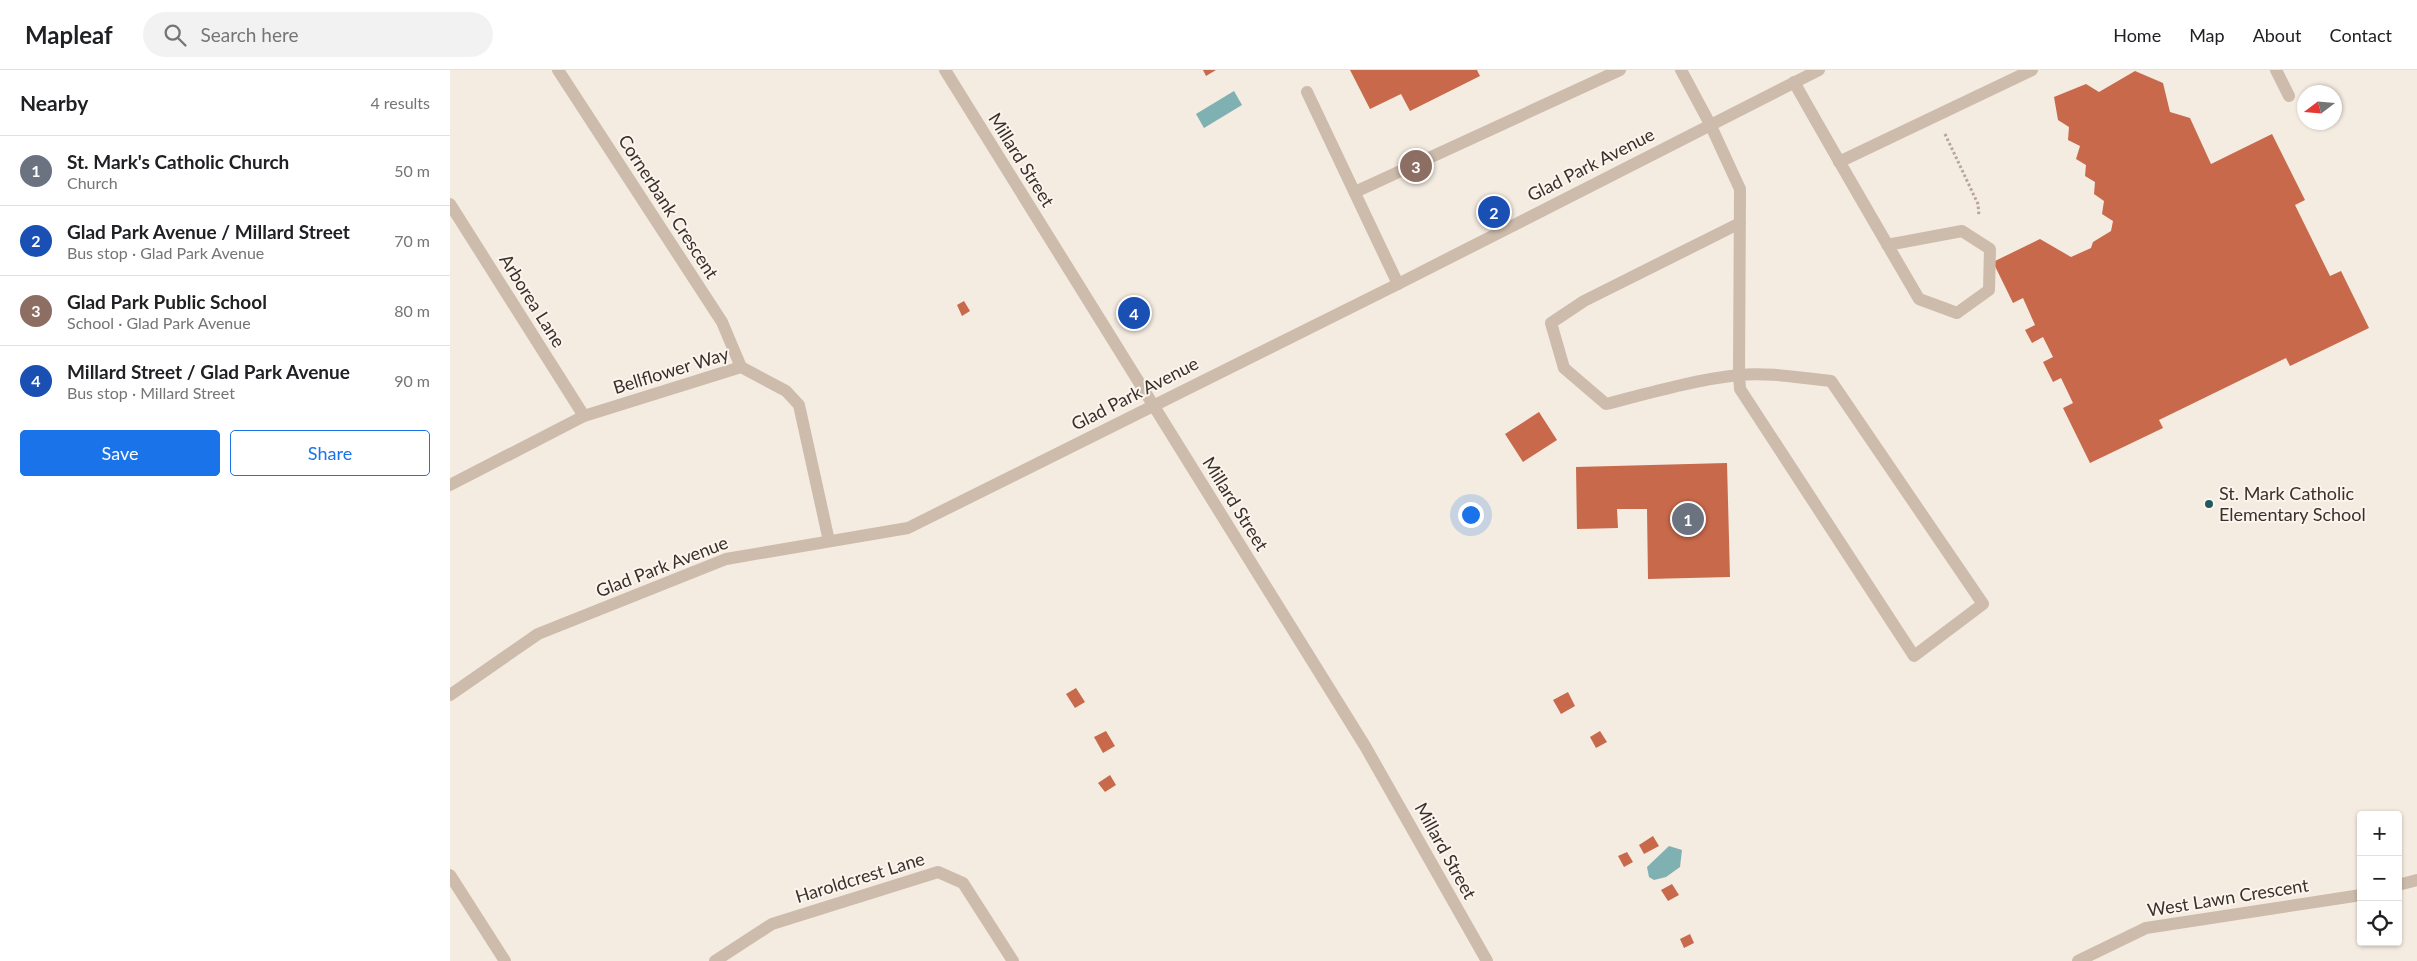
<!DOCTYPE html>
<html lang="en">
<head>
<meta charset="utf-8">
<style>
  body { margin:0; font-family:Lato,sans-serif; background:#f2f2f2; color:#202124 }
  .controls { position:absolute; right:15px; bottom:15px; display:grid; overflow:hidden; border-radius:5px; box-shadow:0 1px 4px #0004 }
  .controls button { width:45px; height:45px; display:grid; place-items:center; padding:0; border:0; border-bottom:1px solid #e0e0e0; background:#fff; color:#202124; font:25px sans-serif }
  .compass { position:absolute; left:1847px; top:15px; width:45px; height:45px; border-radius:50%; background:#fff; box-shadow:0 1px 4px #0004; rotate:254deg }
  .you { position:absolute; left:1020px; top:444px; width:18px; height:18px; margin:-12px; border:4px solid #fff; border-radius:50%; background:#1a73e8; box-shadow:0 0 0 8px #1a73e833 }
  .badge { display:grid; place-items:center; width:32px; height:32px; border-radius:50%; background:#1a73e8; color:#fff; font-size:16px; font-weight:700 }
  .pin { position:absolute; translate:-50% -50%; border:2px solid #fff; box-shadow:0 1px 5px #0006 }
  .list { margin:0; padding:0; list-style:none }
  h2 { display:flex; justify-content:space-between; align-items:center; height:65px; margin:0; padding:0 20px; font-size:21px }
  h2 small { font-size:16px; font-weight:400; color:#757577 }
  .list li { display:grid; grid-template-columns:32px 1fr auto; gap:15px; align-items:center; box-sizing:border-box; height:70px; padding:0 20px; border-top:1px solid #e0e0e0 }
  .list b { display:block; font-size:19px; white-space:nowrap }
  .list p { margin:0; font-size:16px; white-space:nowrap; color:#757577 }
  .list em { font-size:16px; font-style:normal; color:#757577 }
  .actions { display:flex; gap:10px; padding:15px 20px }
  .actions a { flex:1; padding:11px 0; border:1px solid #1a73e8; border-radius:5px; text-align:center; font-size:18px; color:#1a73e8 }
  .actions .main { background:#1a73e8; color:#fff }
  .icon { flex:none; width:28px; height:28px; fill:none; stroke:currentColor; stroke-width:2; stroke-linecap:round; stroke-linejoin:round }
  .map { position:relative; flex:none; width:1967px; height:891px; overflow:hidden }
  header { display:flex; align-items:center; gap:30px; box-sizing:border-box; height:70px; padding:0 25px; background:#fff; border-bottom:1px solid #e0e0e0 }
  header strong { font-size:24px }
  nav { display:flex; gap:28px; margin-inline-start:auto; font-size:18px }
  .search { width:350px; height:45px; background:#f2f2f2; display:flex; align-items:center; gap:12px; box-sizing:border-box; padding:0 18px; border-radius:28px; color:#757577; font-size:19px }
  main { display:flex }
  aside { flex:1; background:#fff }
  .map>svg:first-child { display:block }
  .water { fill:#7fb0b2 }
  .building { fill:#c8694b }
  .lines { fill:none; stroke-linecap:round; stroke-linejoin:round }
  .path { stroke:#b9a596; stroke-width:3; stroke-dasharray:2.5 2.5; stroke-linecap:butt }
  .service { stroke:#cdbbac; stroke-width:12 }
  .minor { stroke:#cdbbac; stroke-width:12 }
  .tertiary { stroke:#cdbbac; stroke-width:12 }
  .poi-dot { fill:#1f5a5e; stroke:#fbf5ee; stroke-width:2 }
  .labels { text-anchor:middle; stroke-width:4; stroke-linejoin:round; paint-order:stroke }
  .street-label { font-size:18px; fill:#3b302b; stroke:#fbf5ee }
  .poi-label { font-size:18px; fill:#3b302b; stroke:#fbf5ee; text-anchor:start }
</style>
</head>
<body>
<header>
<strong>Mapleaf</strong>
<div class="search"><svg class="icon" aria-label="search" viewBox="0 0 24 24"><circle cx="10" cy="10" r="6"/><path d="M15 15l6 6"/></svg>Search here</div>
<nav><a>Home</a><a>Map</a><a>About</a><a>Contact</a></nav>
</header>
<main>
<aside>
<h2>Nearby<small>4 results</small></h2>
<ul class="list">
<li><span class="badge" style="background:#6b7280">1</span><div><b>St. Mark's Catholic Church</b><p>Church</p></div><em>50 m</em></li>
<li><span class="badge" style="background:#1a4fb4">2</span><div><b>Glad Park Avenue / Millard Street</b><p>Bus stop · Glad Park Avenue</p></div><em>70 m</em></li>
<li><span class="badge" style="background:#8d6e63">3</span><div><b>Glad Park Public School</b><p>School · Glad Park Avenue</p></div><em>80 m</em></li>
<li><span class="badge" style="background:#1a4fb4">4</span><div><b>Millard Street / Glad Park Avenue</b><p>Bus stop · Millard Street</p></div><em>90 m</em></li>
</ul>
<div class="actions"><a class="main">Save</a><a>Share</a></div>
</aside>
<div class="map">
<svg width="1967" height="891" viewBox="0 0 1967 891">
  <rect width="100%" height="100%" fill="#f4ebe1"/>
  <!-- water -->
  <g class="water">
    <path d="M784,21L792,35L754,58L746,44Z"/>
    <path d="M1219,776L1232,780L1230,797L1216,807L1204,810L1199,807L1197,797Z"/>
  </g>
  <!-- building -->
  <g class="building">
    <path d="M753,0H766L756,6Z"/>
    <path d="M900,0H1027L1030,6L960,41L951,24L920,39Z"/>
    <path d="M1685,1L1713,13L1720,42L1740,48L1761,94L1822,64L1855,130L1845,135L1880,206L1891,201L1919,258L1840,296L1836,288L1709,350L1713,358L1640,393L1613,338L1623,333L1611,308L1603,312L1593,292L1603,287L1593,267L1582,273L1575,260L1585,255L1573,228L1563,233L1543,192L1590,169L1621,187L1641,178L1643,172L1661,161L1663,151L1652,144L1654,131L1644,124L1645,112L1635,106L1636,95L1626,89L1630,76L1618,70L1619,57L1608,50L1604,27L1636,14L1649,22Z"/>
    <path d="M514,231L520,241L512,246L507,235Z"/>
    <path d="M1089,342L1107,370L1073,392L1055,364Z"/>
    <path d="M1277,393L1280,507L1198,509L1197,439H1167L1168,458L1127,459L1126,397Z"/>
    <path d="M626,618L635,632L625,638L616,624Z"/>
    <path d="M1118,622L1125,636L1111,644L1103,630Z"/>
    <path d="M656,661L665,676L653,683L644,667Z"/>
    <path d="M1150,661L1157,672L1146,678L1140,667Z"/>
    <path d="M660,705L666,715L655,722L648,713Z"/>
    <path d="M1203,766L1209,776L1194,784L1189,775Z"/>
    <path d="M1177,782L1183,792L1174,797L1168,786Z"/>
    <path d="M1222,814L1229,825L1218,831L1211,820Z"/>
    <path d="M1240,864L1244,873L1234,878L1230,869Z"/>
  </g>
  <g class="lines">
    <!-- path -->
    <path class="path" d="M1495,64L1528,134L1529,146"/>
    <!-- service -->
    <g class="service">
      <path d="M1231,0L1260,54L1290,119L1289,305L1290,319L1464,586L1533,534L1381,311C1351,308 1319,302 1288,305C1244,310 1199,323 1156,334L1114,298L1101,253L1134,231L1290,153"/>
      <path d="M1826,0L1839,26"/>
      <path d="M1344,12C1385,85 1427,157 1469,229L1507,243L1539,220L1540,179L1512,161L1437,175"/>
      <path d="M857,22L948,214"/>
      <path d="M1389,92L1582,0"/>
      <path d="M905,122L1170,0"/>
    </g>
    <!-- minor -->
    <g class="minor">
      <path d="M108,0L272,252L291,297"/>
      <path d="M0,134L134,346"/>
      <path d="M0,415L134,346L291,297L336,321L349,335L379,471"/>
      <path d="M0,625L88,564L276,489L458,458L948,214L1369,0"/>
      <path d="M0,805L55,891"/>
      <path d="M265,891L322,854L488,802L513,813L563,891"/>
    </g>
    <!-- tertiary -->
    <g class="tertiary">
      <path d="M495,0L915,676L1037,891"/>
      <path d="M1948,815L1967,810"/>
      <path d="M1628,891L1696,858L1911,825"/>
    </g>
  </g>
  <!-- markers -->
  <circle class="poi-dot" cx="1759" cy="434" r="5"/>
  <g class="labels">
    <!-- street labels -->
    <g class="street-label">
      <text transform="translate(571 90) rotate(58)" y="6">Millard Street</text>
      <text transform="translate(1141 95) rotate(-27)" y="6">Glad Park Avenue</text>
      <text transform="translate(218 137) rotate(57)" y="6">Cornerbank Crescent</text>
      <text transform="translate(82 231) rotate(58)" y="6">Arborea Lane</text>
      <text transform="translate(221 301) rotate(-17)" y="6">Bellflower Way</text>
      <text transform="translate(685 324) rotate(-27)" y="6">Glad Park Avenue</text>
      <text transform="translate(785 434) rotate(58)" y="6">Millard Street</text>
      <text transform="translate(212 497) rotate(-21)" y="6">Glad Park Avenue</text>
      <text transform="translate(995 781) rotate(61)" y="6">Millard Street</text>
      <text transform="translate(410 808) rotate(-17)" y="6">Haroldcrest Lane</text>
      <text transform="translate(1778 828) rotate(-9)" y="6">West Lawn Crescent</text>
    </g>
    <!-- poi labels -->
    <g class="poi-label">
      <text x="1769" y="430">St. Mark Catholic<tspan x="1769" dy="21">Elementary School</tspan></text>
    </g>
  </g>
</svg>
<div class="controls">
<button>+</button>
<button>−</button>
<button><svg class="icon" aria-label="locate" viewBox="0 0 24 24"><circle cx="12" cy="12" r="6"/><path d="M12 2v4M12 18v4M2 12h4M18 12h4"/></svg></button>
</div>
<svg class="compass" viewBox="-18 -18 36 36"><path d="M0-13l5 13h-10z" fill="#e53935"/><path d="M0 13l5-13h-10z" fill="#757577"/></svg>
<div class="you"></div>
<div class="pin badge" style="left:1238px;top:449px;background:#6b7280">1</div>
<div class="pin badge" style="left:1044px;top:142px;background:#1a4fb4">2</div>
<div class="pin badge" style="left:966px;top:96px;background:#8d6e63">3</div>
<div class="pin badge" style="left:684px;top:243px;background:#1a4fb4">4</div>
</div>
</main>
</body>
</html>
